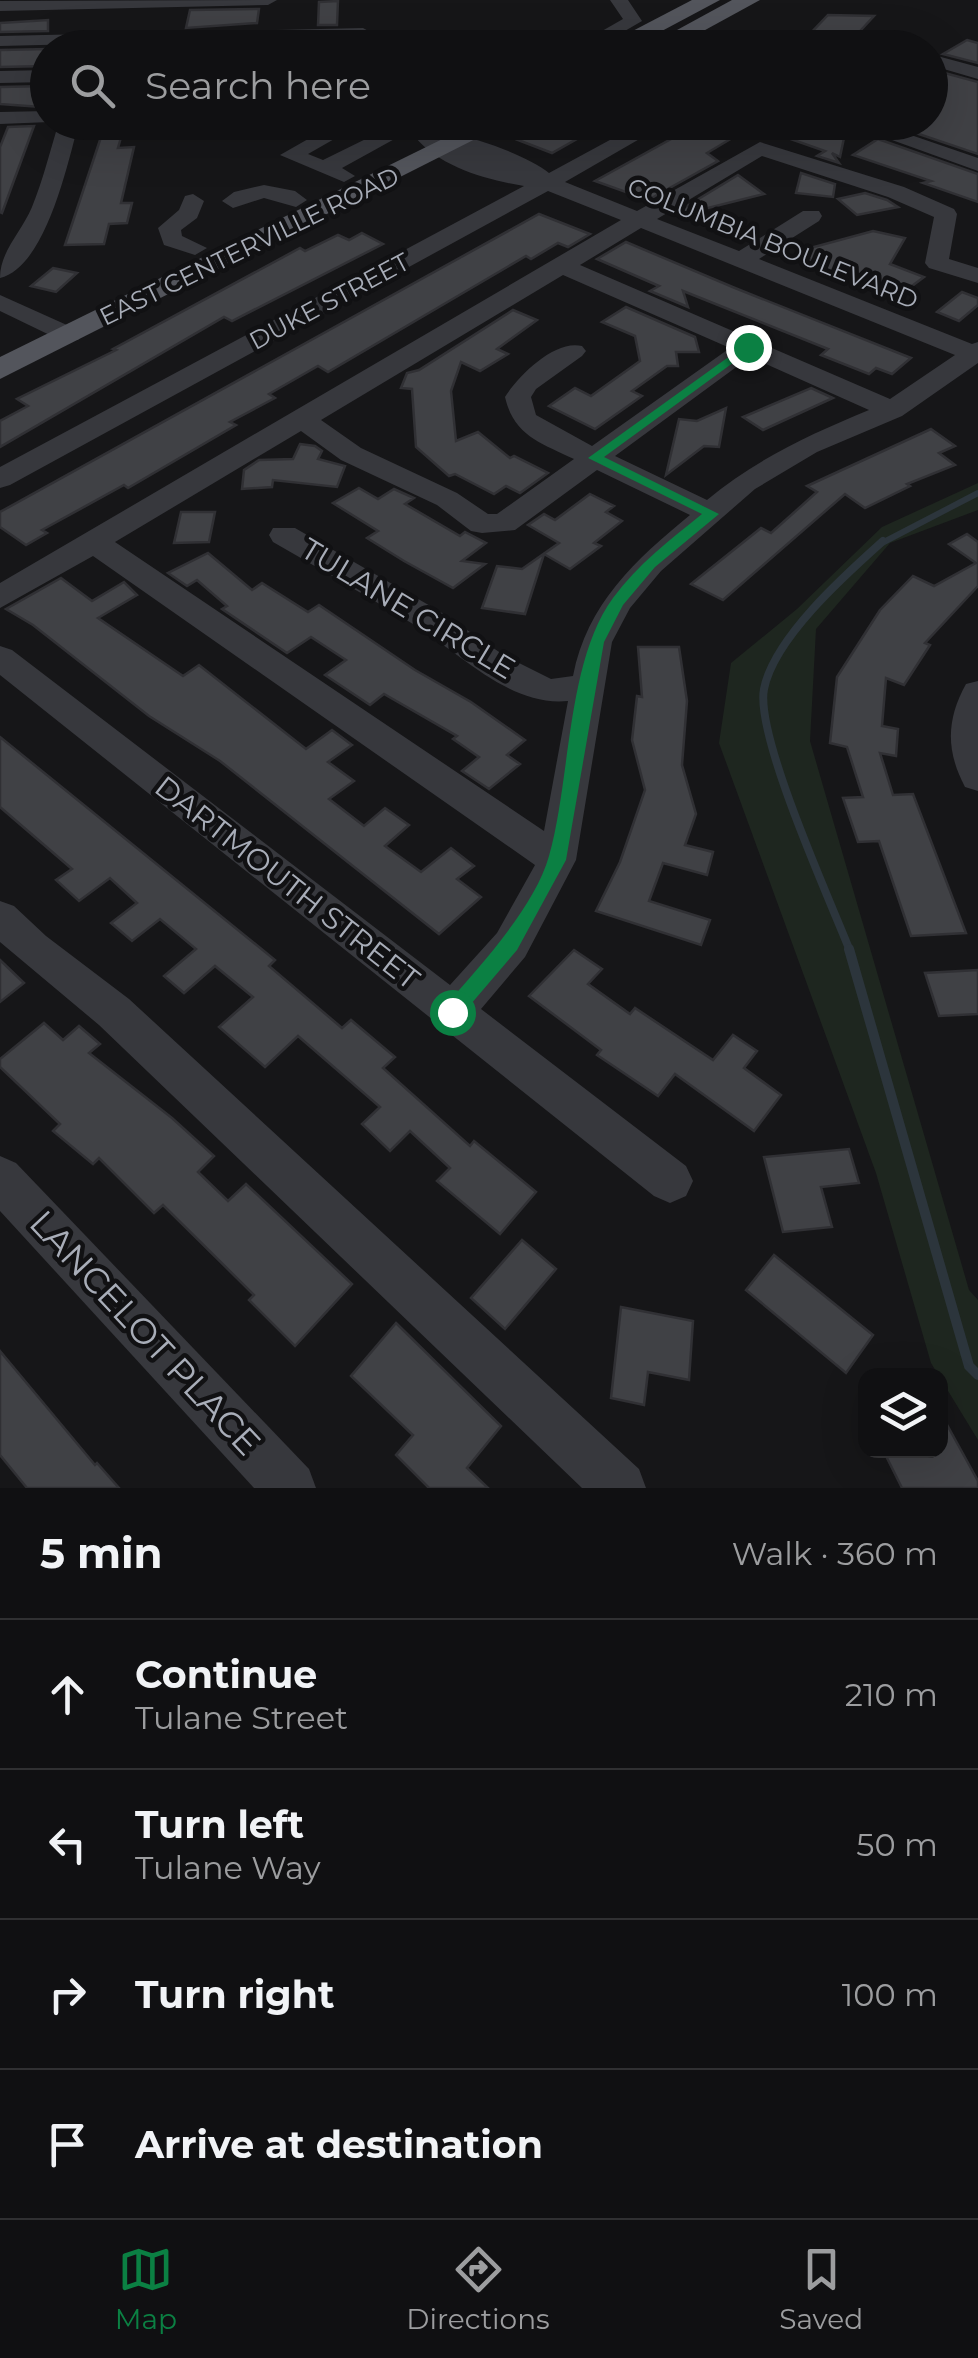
<!DOCTYPE html>
<html lang="en">
<head>
<meta charset="utf-8">
<style>
  body { margin:0; font-family:Montserrat,sans-serif; background:#19191b; color:#f1f3f6 }
  .controls { position:absolute; right:30px; bottom:30px; display:grid; overflow:hidden; border-radius:20px; box-shadow:0 10px 40px #0002 }
  .controls button { width:90px; height:90px; display:grid; place-items:center; padding:0; border:0; border-bottom:2px solid #303032; background:#101012; color:#f1f3f6; font:50px sans-serif }
  .stop { position:absolute; width:30px; height:30px; margin:-22px; border:8px solid #0b8043; border-radius:50%; background:#fff }
  .stop.end { background:#0b8043; border-color:#fff; box-shadow:0 2px 10px #0008 }
  .list { margin:0; padding:0; list-style:none }
  h2 { display:flex; justify-content:space-between; align-items:center; height:130px; margin:0; padding:0 40px; font-size:42px }
  h2 small { font-size:32px; font-weight:400; color:#9c9d9f }
  .list li { display:grid; grid-template-columns:65px 1fr auto; gap:30px; align-items:center; box-sizing:border-box; height:150px; padding:0 40px; border-top:2px solid #303032 }
  .list b { display:block; font-size:38px; white-space:nowrap }
  .list p { margin:0; font-size:32px; white-space:nowrap; color:#9c9d9f }
  .list em { font-size:32px; font-style:normal; color:#9c9d9f }
  .icon { flex:none; width:55px; height:55px; fill:none; stroke:currentColor; stroke-width:2; stroke-linecap:round; stroke-linejoin:round }
  .map { position:relative; flex:none; width:978px; height:1488px; overflow:hidden }
  .search { position:absolute; background:#101012; box-shadow:0 10px 40px #0002; left:30px; right:30px; top:30px; height:110px; display:flex; align-items:center; gap:25px; box-sizing:border-box; padding:0 35px; border-radius:55px; color:#9c9d9f; font-size:38px }
  .sheet { height:730px; background:#101012 }
  nav { display:flex; justify-content:space-around; align-items:center; box-sizing:border-box; height:140px; border-top:2px solid #303032; background:#101012; font-size:28px; color:#9c9d9f }
  nav a { display:grid; justify-items:center; gap:5px }
  nav .on { color:#0b8043 }
  .map>svg:first-child { display:block }
  .green { fill:#1e261f }
  .lines { fill:none; stroke-linecap:round; stroke-linejoin:round }
  .stream-far2 { stroke:#2c353c; stroke-width:6 }
  .stream-far1 { stroke:#2c353c; stroke-width:8 }
  .stream { stroke:#2c353c; stroke-width:10 }
  .building { fill:#404145; stroke:#303034; stroke-width:2.5 }
  .minor { fill:#37383d; fill-rule:evenodd }
  .major { fill:#53555c; fill-rule:evenodd }
  .route { fill:#0b8043 }
  .labels { text-anchor:middle; stroke-width:9; stroke-linejoin:round; paint-order:stroke }
  .far-street-label { font-size:25px; fill:#a8adb8; stroke:#111113 }
  .street-label { font-size:30px; fill:#a8adb8; stroke:#111113 }
  .near-street-label { font-size:35px; fill:#a8adb8; stroke:#111113 }
</style>
</head>
<body>
<div class="map">
<svg width="978" height="1488" viewBox="0 0 978 1488">
  <rect width="100%" height="100%" fill="#161618"/>
  <!-- green -->
  <path class="green" d="M978,483V510L890,543L816,629L810,741L969,1290L978,1300V1440L931,1363L876,1173L719,743L731,663L797,609L882,527Z"/>
  <g class="lines">
    <!-- stream-far2 -->
    <path class="stream-far2" d="M880,544L978,493"/>
    <!-- stream-far1 -->
    <path class="stream-far1" d="M850,951C830,900 755,736 764,689C774,638 845,575 883,541"/>
    <!-- stream -->
    <path class="stream" d="M849,949L969,1366L978,1375"/>
  </g>
  <!-- building -->
  <g class="building">
    <path d="M338,1L337,25H318L319,2Z"/>
    <path d="M259,9L257,23L186,28L190,10Z"/>
    <path d="M828,15L874,16L849,43L808,36Z"/>
    <path d="M48,20V31L0,32V23Z"/>
    <path d="M967,40L978,43V63L943,54Z"/>
    <path d="M48,49V66L0,67V50Z"/>
    <path d="M930,69L978,82V154L898,127L905,122H930Z"/>
    <path d="M48,86V102L41,107L0,104V87Z"/>
    <path d="M552,122H607L552,153L518,140Z"/>
    <path d="M702,122H759L707,153L718,161L648,200L595,181Z"/>
    <path d="M804,124L844,138L840,157L832,153L839,163L817,156L825,151L782,136Z"/>
    <path d="M34,126L2,213L0,212V147L8,127Z"/>
    <path d="M124,127L118,148L134,147L121,203H132L127,223L109,224L104,244L65,245L104,128Z"/>
    <path d="M878,139L978,174V202L923,183L931,181L853,155Z"/>
    <path d="M801,173L835,184L833,197L796,193Z"/>
    <path d="M738,175L764,194L684,214L677,212Z"/>
    <path d="M865,193L887,200L898,207L857,215L838,199Z"/>
    <path d="M539,214L590,234L568,247L558,243L531,259L526,256L328,372L318,366L269,394L275,398L230,422L236,425L128,488L124,485L42,530L47,533L26,545L0,527V512Z"/>
    <path d="M873,231L905,238L890,264L924,277L897,297L824,270L799,251Z"/>
    <path d="M362,233L383,244L232,321L224,317L0,447V421L28,406L17,399L116,350L113,349L300,248L305,251L338,235L349,240Z"/>
    <path d="M626,242L735,288L911,358L892,374L876,368L869,374L821,355L828,349L683,291L688,307L650,291L659,286L597,259Z"/>
    <path d="M53,268L77,273L56,292L31,286Z"/>
    <path d="M962,292L978,298V305L959,321L937,312Z"/>
    <path d="M626,307L695,337L699,352H676L678,366H667L632,391L642,396L595,429L549,406L575,388L591,396L640,361L635,336L602,322Z"/>
    <path d="M513,310L537,320L497,349L508,354L480,371L461,362L451,391L456,441L478,432L510,458L514,456L548,473L520,493L506,486L494,494L455,474L449,476L416,447L412,389L401,388L407,373L419,370Z"/>
    <path d="M811,388L833,398L763,430L743,417Z"/>
    <path d="M726,408L719,447L704,446L666,475L679,419L697,421Z"/>
    <path d="M931,429L955,446L939,453L955,465L907,484L910,486L865,508L845,494L723,600L691,584L761,528L771,533L817,492L807,486Z"/>
    <path d="M300,444L315,446L322,451L318,459L345,466L337,487L273,480L272,487L242,489L244,470L259,460L293,459Z"/>
    <path d="M359,488L378,499L394,489L414,498L405,504L460,536L465,532L486,543L462,561L485,564L453,588L404,561L367,538L378,531L333,503Z"/>
    <path d="M590,494L614,506L606,512L622,521L594,543L601,546L570,569L544,554L525,614L482,608L497,566L522,569L559,543L528,525L544,514L555,520Z"/>
    <path d="M181,512H215L209,542L174,543Z"/>
    <path d="M967,534L978,542V586L925,643L930,645L904,685L886,678L882,726L898,729L896,756L880,753L893,795L913,794L966,933L911,936L879,841L858,842L843,798L863,797L847,747L830,743L837,677L880,610L913,576L934,586L976,563L949,544Z"/>
    <path d="M208,553L252,590L262,583L308,612L319,605L415,670L471,702L525,740L507,755L520,764L489,789L462,771L479,757L453,739L457,736L384,694L370,705L325,675L346,660L311,637L287,653L222,609L227,606L197,580L187,586L168,573Z"/>
    <path d="M61,578L92,601L124,582L137,595L98,618L183,676L199,665L306,749L332,730L352,745L328,762L354,781L329,799L364,826L385,808L409,825L385,846L421,872L451,848L474,866L457,879L481,897L439,934L220,761L149,716L33,625L6,609Z"/>
    <path d="M638,647H679L687,701L682,765L696,814L685,845L713,852L707,875L663,863L649,901L710,920L701,945L596,911L620,862L645,790L632,740L637,696L642,697Z"/>
    <path d="M0,737L275,960L269,966L342,1028L351,1020L395,1057L383,1068L470,1146L474,1141L536,1192L500,1234L437,1181L450,1168L410,1131L390,1151L362,1124L380,1107L298,1036L265,1067L219,1027L253,997L215,966L184,993L164,976L196,949L160,919L132,941L111,923L137,903L110,878L79,901L56,880L72,869L0,807Z"/>
    <path d="M574,950L602,969L588,984L630,1014L635,1008L713,1060L733,1035L757,1051L744,1068L781,1095L754,1131L675,1074L658,1096L597,1055L601,1050L529,996Z"/>
    <path d="M0,960L24,983L0,1002Z"/>
    <path d="M978,970V1014L939,1016L925,973Z"/>
    <path d="M44,1023L63,1040L79,1026L100,1044L89,1053L172,1118L214,1156L198,1172L228,1201L246,1184L352,1284L295,1346L249,1300L254,1295L163,1205L154,1213L99,1158L93,1164L53,1131L60,1124L0,1067V1059Z"/>
    <path d="M849,1149L859,1183L821,1187L832,1227L783,1232L764,1157Z"/>
    <path d="M522,1240L556,1269L505,1329L471,1298Z"/>
    <path d="M774,1255L873,1335L846,1373L746,1290Z"/>
    <path d="M621,1307L693,1321L689,1380L648,1372L644,1405L611,1398Z"/>
    <path d="M396,1323L501,1426L467,1468L488,1488H429L396,1455L413,1435L351,1376Z"/>
    <path d="M0,1351L95,1465L97,1463L119,1488H27L0,1455Z"/>
    <path d="M940,1412L978,1481V1488H902L883,1450H940Z"/>
  </g>
  <g class="lines">
    <!-- minor -->
    <g class="minor">
      <path d="M277,0L268,5L0,11V1Z"/>
      <path d="M610,0H628L642,21L618,35L628,44L626,48H612L595,35L623,19Z"/>
      <path d="M363,28L372,33L369,37L0,46V36Z"/>
      <path d="M930,54L978,67V79L930,65Z"/>
      <path d="M48,70V82L0,83V71Z"/>
      <path d="M48,111L50,122L0,124V112Z"/>
      <path d="M59,122H79C68,162 46,267 0,278C0,251 21,233 32,207C43,180 50,151 59,122Z"/>
      <path d="M338,122H364L308,154L323,160L382,131L368,122H396L409,131L342,168L355,176L344,182L280,155Z"/>
      <path d="M643,122H669L565,182L637,211L760,142L904,187L954,209L957,214L949,259L978,268V283L929,268L925,263L934,217L888,197L762,156L657,219L739,251L803,211H819L822,216L819,221L759,259L972,344L978,342V363L902,416L817,452L755,489L661,571L630,608L612,642L576,860L525,957L481,1009L686,1166L693,1181L686,1196L670,1203L654,1196L0,675V646L12,650L450,985L497,933L535,865L93,556L0,608V583L621,220L548,191L10,485L0,488V467L524,186C487,180 440,167 415,137L418,133C449,126 524,153 549,173ZM641,228L955,355L890,399L580,265ZM563,275L730,348L592,446L536,415L531,397L536,389L582,356L586,351L582,346C555,339 518,376 505,397C514,436 541,443 574,459L497,514H488L457,493L361,448L321,420ZM750,357L869,410C811,434 756,459 707,500L615,456ZM301,431L341,460L437,505L471,531L482,533L515,530L597,470L690,515C635,560 587,604 573,676L551,679L505,656L439,611L295,528H273L269,535L273,542C320,569 367,596 413,624C460,653 510,707 568,701L544,831L115,542Z"/>
      <path d="M842,122H873L978,158V171Z"/>
      <path d="M264,185L295,191L307,200L296,207L264,198L233,208L222,201L234,192Z"/>
      <path d="M193,194L204,201L197,218L181,230L182,236L207,248L195,255L164,245L158,228L179,210L185,196Z"/>
      <path d="M0,295L78,330L82,335L78,340H60L0,311Z"/>
      <path d="M978,681V791L965,787C946,751 946,720 966,684Z"/>
      <path d="M0,901L14,906L46,936L129,999L639,1469L646,1488H582L99,1025L0,942Z"/>
      <path d="M0,1156L16,1163L309,1469L316,1488H254L0,1211Z"/>
    </g>
    <!-- major -->
    <g class="major">
      <path d="M692,0H720L630,48H600Z"/>
      <path d="M732,0H760L696,35H680L677,30Z"/>
      <path d="M477,122H509L0,379V357Z"/>
    </g>
  </g>
  <!-- route -->
  <path class="route" d="M748,343L752,349L604,457L719,514L655,567L623,605L604,642L566,860L517,950L459,1018H445V1006C479,967 535,907 549,856C571,779 566,662 613,598C638,564 670,540 702,514L588,458Z"/>
  <g class="labels">
    <!-- far-street labels -->
    <g class="far-street-label">
      <text transform="translate(773 243) rotate(22)" y="9">COLUMBIA BOULEVARD</text>
      <text transform="translate(249 246) rotate(-26)" y="9">EAST CENTERVILLE ROAD</text>
      <text transform="translate(329 301) rotate(-28)" y="9">DUKE STREET</text>
    </g>
    <!-- street labels -->
    <g class="street-label">
      <text transform="translate(408 609) rotate(31)" y="10">TULANE CIRCLE</text>
      <text transform="translate(287 883) rotate(38)" y="10">DARTMOUTH STREET</text>
    </g>
    <!-- near-street labels -->
    <g class="near-street-label">
      <text transform="translate(145 1333) rotate(47)" y="12">LANCELOT PLACE</text>
    </g>
  </g>
</svg>
<div class="controls">
<button><svg class="icon" aria-label="layers" viewBox="0 0 24 24"><path d="M12 4l9 5-9 5-9-5zM3 14l9 5 9-5"/></svg></button>
</div>
<div class="stop" style="left:452px;top:1012px"></div>
<div class="stop end" style="left:748px;top:347px"></div>
<div class="search"><svg class="icon" aria-label="search" viewBox="0 0 24 24"><circle cx="10" cy="10" r="6"/><path d="M15 15l6 6"/></svg>Search here</div>
</div>
<section class="sheet">
<h2>5 min<small>Walk · 360 m</small></h2>
<ul class="list">
<li><svg class="icon" aria-label="ahead" viewBox="0 0 24 24"><path d="M12 20V5M6 11l6-6 6 6"/></svg><div><b>Continue</b><p>Tulane Street</p></div><em>210 m</em></li>
<li><svg class="icon" aria-label="left" viewBox="0 0 24 24"><path d="M17 20v-9H6M10 6l-5 5 5 5"/></svg><div><b>Turn left</b><p>Tulane Way</p></div><em>50 m</em></li>
<li><svg class="icon" aria-label="right" viewBox="0 0 24 24"><path d="M7 20v-9h11M14 6l5 5-5 5"/></svg><div><b>Turn right</b></div><em>100 m</em></li>
<li><svg class="icon" aria-label="arrive" viewBox="0 0 24 24"><path d="M6 21V4h12l-3 4 3 4H6"/></svg><div><b>Arrive at destination</b></div></li>
</ul>
</section>
<nav>
<a class="on"><svg class="icon" aria-label="map" viewBox="0 0 24 24"><path d="M3 6l6-2 6 2 6-2v14l-6 2-6-2-6 2zM9 4v14M15 6v14"/></svg>Map</a>
<a><svg class="icon" aria-label="directions" viewBox="0 0 24 24"><path d="M12 3l9 9-9 9-9-9zM9 14v-3h6M13 9l2 2-2 2"/></svg>Directions</a>
<a><svg class="icon" aria-label="saved" viewBox="0 0 24 24"><path d="M7 4h10v16l-5-4-5 4z"/></svg>Saved</a>
</nav>
</body>
</html>
